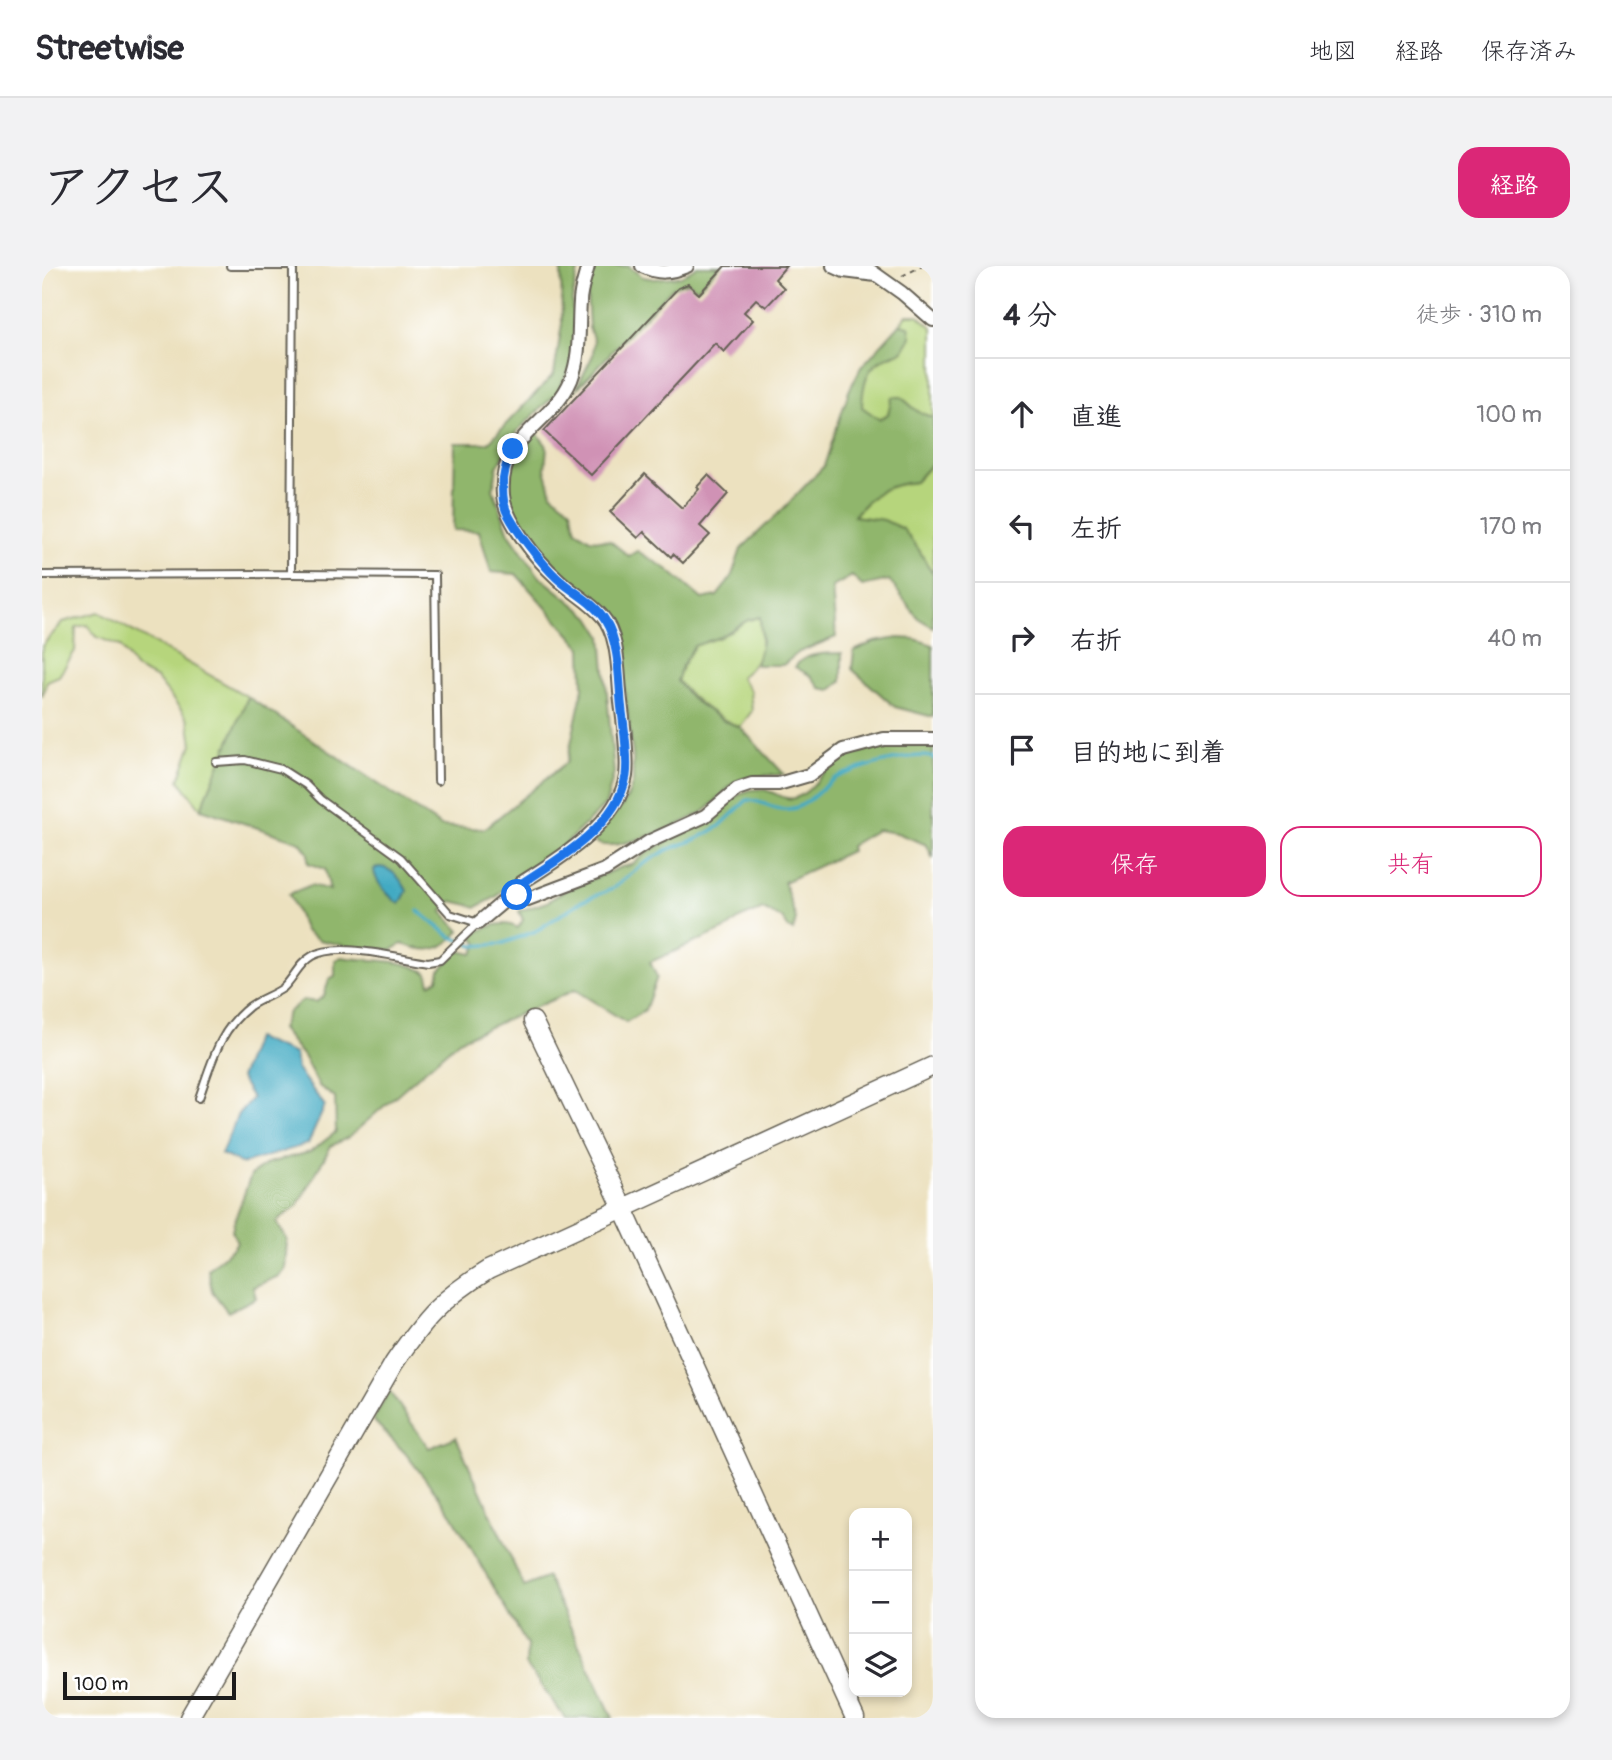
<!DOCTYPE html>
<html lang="ja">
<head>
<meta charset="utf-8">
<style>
  body { margin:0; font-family:Pangolin,"Klee One",sans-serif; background:#f2f2f3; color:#2b2b33 }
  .controls { position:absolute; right:21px; bottom:21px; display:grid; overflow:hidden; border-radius:14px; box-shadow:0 4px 10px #0003 }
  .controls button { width:63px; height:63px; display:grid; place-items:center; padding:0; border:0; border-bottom:2px solid #e1e1e2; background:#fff; color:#2b2b33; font:35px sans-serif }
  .scale { position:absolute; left:21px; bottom:18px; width:173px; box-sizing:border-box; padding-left:7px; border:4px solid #1c1c1c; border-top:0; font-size:19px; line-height:24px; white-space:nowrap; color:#1c1c1c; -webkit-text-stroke:5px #fff; paint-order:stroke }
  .stop { position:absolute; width:21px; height:21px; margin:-16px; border:5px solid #1a73e8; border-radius:50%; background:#fff }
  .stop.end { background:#1a73e8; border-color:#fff; box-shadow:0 2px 7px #0008 }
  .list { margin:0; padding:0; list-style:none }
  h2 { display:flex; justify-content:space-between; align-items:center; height:91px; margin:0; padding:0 28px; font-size:30px }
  h2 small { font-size:23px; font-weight:400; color:#7c7c81 }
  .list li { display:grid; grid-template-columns:46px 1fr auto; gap:21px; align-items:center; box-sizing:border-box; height:112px; padding:0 28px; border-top:2px solid #e1e1e2 }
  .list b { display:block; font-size:26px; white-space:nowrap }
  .list em { font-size:23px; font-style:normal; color:#7c7c81 }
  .actions { display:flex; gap:14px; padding:21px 28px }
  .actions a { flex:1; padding:16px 0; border:2px solid #db2777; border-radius:21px; text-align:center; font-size:24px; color:#db2777 }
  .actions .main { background:#db2777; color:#fff }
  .icon { flex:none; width:38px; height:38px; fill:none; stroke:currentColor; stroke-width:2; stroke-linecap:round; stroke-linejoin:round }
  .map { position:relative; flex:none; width:891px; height:1452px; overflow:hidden; border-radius:21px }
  header { display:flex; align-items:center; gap:42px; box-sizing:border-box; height:98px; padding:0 35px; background:#fff; border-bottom:2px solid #e1e1e2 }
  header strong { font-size:33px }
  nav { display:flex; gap:38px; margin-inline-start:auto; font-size:24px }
  .intro { display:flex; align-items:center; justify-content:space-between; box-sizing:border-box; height:168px; padding:0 42px }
  h1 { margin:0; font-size:49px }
  .button { padding:18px 32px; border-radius:21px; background:#db2777; color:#fff; font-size:24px; font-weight:700 }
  main { display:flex; gap:42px; padding:0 42px }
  aside { flex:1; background:#fff; border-radius:21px; box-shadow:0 4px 10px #0003 }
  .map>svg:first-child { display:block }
  .green { fill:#b6d57c; stroke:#69784c; stroke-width:2 }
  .forest { fill:#90b66c; stroke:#566944; stroke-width:2 }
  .water { fill:#43aac3; stroke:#306370; stroke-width:2 }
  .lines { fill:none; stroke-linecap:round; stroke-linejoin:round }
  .stream { stroke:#43aac3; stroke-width:3.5 }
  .building { fill:#d092b5 }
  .lane-casing { stroke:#656155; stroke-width:10 }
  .street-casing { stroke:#656155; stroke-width:16 }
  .secondary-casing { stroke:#656155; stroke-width:21 }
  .path { stroke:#656155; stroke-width:2; stroke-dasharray:5 5; stroke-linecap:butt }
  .lane { stroke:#fff; stroke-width:6 }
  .street { stroke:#fff; stroke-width:12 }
  .secondary { stroke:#fff; stroke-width:18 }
  .route { stroke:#1a73e8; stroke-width:9 }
</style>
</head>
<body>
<header>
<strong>Streetwise</strong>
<nav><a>地図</a><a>経路</a><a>保存済み</a></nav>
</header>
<div class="intro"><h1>アクセス</h1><a class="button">経路</a></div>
<main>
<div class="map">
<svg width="891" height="1452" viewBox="0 0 891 1452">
  <rect width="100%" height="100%" fill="#fff"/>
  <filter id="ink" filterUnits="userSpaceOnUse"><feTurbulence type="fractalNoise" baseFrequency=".0143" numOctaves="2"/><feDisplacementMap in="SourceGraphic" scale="14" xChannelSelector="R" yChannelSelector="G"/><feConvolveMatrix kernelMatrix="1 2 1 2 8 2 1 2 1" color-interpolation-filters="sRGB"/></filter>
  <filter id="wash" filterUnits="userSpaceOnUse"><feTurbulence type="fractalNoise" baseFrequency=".00686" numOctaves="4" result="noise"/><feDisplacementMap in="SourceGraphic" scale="28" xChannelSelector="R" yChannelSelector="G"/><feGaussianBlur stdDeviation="1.57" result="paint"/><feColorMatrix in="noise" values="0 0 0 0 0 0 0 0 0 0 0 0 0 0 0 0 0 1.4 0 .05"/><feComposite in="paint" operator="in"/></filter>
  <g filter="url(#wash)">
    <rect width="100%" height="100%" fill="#ece1bf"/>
    <!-- green -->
    <g class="green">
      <path d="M865,49H876L891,62V152L875,145L859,131L846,148L837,154L819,141C821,107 828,96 861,85L866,60L858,58Z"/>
      <path d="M891,196V308L877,284L812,250C831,227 843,219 873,216Z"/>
      <path d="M57,346L206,431L159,543L137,514L150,478L146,453L115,413L93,402L78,380L55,371L45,359L34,361L33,385L17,410L5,415L0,431V380L21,356Z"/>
      <path d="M718,351C720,380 723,393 698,411L708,425L710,445L698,461C672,451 653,436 635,415L640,400L652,380L678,371L706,354Z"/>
    </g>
    <!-- forest -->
    <g class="forest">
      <path d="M519,0H537L530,34L533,74L529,100L514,128L476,164L455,201L451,223L467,267L497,310L548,351L560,370L572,507L564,538L516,585L478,607L454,631L435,641L410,635L400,646L418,665C398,687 387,687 360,678L350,684L314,682L277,674L263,665L247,628L269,619L288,624L283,603L266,597V587L258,576L159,543L206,431L399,560L442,563L525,496L541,422L540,382L474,308L449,306L437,265L411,264L413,177H446L512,108L520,58Z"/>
      <path d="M550,0H586L601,11L613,13L639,10L655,0H678L655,23L646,16L631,21L533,125L551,89L552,75L547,62L545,25Z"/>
      <path d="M858,58L867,60L869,71L861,85C828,95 821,107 820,141L837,153L846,148L850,131H859L875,145L891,152V196L873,216C843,219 831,226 812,250L842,254L861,263L877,284L891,308V361L876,352L847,314L820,320L810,310L790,321L794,371L757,386L741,399H714L720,376L718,351L706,354L678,371L652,380L640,400L635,415L651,434L682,455L698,461L742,508C728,510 711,509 698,514C684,520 674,538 661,546C643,557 570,589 553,576V569L580,540L586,530L591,516V490L574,356C566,338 546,330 530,318C522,312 515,303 508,295C481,267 456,236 470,196C474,185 486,175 494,166L505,180L503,203L510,228L529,243L534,264L548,273L568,275L587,290L595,285L625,303L660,333L675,330L689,312L699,283L742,242L782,200L807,125L819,101Z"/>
      <path d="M856,372L873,373L891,379V451L853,441L810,403L812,385L832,376Z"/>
      <path d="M800,387V415L789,424L778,422L769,410L753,401C763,386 783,388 800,387Z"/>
      <path d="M844,478L891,479V593L885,579L855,567L835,564L808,580L809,585L742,616L754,653L751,665L746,662L741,653L721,643L697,653L686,662L608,696L615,711L603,744L584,756L533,724L417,774L307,871L289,880L256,939L234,956L245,973L243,1003L237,1010L211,1021L214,1032L186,1046L170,1025L166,1003L191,982L195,976L190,965L192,956L209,909L226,897L268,886L294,866L293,832L277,820L261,790L239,763L246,746L261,734L274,736L282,730L287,713L293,710V694L299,691C328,696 362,691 386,708L388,718L396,713L398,704L417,685L431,688L436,678L430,670C444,660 460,653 476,662L481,654L477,645L505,636L522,625L579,601C591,600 593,595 602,589C623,573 651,566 673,550C682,543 691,531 702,526C727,516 737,536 753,532C769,527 777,509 789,500C803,489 827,484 844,478Z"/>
      <path d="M347,1125L387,1182L414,1171L482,1321L505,1311L571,1452H523L484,1399L485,1379L406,1242L363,1187L331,1154Z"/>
    </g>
    <!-- water -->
    <g class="water">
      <path d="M337,601C349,601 360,614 365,625L358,638C348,632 332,615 332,603Z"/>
      <path d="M213,772L253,788L255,803L283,840L266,878L200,898L179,888L196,848L210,832L198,812Z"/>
    </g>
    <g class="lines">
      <!-- stream -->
      <path class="stream" d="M376,645L408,670L431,680L459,678L494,665L540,635L570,623L600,599L625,584L655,573L678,560L705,534C720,534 733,545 747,543C765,542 778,522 792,513C806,504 876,484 891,492"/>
    </g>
    <g id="blocks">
      <!-- building -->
      <g class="building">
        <path d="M683,0H744L733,13L742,22L724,41L714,33L702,46L711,54L682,86L673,77L549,209L502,165L636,22L646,18L657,28Z"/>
        <path d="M603,208L640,242L657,223L655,221L666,209L686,228L658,260L668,269L641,297L631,288L629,291L602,266L596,272L568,246Z"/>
      </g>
    </g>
  </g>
  <g filter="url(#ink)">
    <use href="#blocks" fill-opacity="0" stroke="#656155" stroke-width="2"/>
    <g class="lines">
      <!-- lane casing -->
      <g class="lane-casing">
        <g id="lane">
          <path d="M188,0H251"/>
          <path d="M249,308L393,309L396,515"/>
          <path d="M0,309L249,308L251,0"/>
          <path d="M157,832C170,796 177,764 208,740C218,733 231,729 241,722C252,712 256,698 270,690C296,675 356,692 386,696L398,694L436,657L408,648L359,592L279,534L264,519L239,503L203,494L174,496"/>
        </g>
      </g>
      <!-- street casing -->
      <g class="street-casing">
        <g id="street">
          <path d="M600,0C617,8 627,7 645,0"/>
          <path d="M791,0L802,5L834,9"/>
          <path d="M822,0L860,27L891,54"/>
          <path d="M475,624V629L486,633L563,604L608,575L663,550L695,523L710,518H736L767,509L801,484L842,473H891"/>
          <path d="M436,657L475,624L479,617C517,593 576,558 584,510C587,488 580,449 578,426C576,403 576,368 560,350C547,335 529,326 515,312C496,295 463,255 461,229C456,170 510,159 529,114C539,88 536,63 538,36C538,24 543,12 546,0"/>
        </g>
      </g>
      <!-- secondary casing -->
      <g class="secondary-casing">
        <g id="secondary">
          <path d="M491,755L572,923L813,1452"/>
          <path d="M147,1452L352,1097C382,1053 399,1033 446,1004L891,800"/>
        </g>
      </g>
      <!-- path -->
      <path class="path" d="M860,10L880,0"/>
      <!-- lane -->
      <use href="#lane" class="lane"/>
      <!-- street -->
      <use href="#street" class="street"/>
      <!-- secondary -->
      <use href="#secondary" class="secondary"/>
    </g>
  </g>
  <g class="lines" filter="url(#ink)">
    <!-- route -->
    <path class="route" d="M471,183C462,200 457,225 464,244C471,261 501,299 515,312C530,326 552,336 563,354C577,376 577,410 579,436C581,458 587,489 584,510C576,558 518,593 480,617L475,624V629"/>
  </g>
</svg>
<div class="controls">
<button>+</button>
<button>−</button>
<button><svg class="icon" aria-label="layers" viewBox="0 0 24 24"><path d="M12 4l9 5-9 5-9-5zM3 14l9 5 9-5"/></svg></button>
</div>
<div class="scale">100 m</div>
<div class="stop" style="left:475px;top:629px"></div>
<div class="stop end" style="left:471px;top:183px"></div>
</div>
<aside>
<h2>4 分<small>徒歩 · 310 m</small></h2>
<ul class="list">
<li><svg class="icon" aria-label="ahead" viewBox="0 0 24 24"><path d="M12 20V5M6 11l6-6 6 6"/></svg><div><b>直進</b></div><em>100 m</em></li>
<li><svg class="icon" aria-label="left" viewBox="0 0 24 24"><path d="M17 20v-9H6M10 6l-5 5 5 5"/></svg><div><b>左折</b></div><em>170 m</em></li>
<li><svg class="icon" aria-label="right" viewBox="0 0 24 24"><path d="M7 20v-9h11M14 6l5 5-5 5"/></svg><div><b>右折</b></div><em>40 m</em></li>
<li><svg class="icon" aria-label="arrive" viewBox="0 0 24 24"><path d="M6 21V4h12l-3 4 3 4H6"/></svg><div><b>目的地に到着</b></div></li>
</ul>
<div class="actions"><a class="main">保存</a><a>共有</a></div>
</aside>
</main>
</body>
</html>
